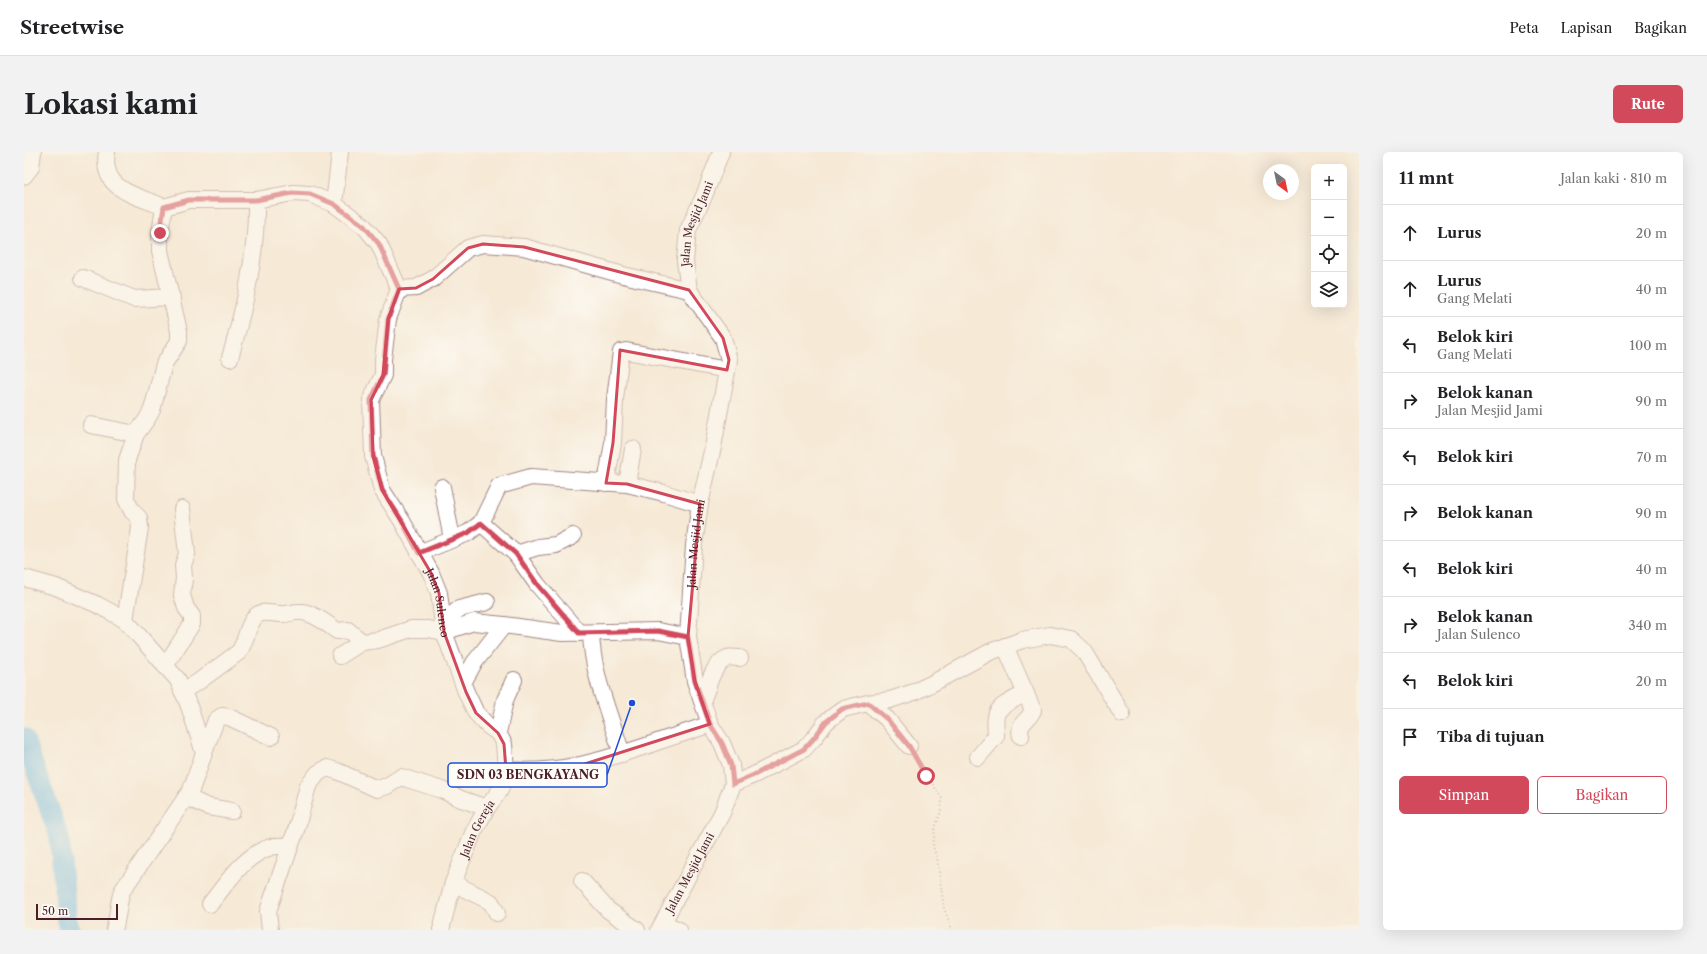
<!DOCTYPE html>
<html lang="id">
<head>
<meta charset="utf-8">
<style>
  body { margin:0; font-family:"Libre Caslon Text",serif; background:#f2f2f2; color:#202124 }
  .controls { position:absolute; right:12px; top:12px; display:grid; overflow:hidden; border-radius:6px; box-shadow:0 4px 16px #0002 }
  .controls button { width:36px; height:36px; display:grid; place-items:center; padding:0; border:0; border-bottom:1px solid #e0e0e0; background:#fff; color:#202124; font:20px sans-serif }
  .compass { position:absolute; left:1239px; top:12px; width:36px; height:36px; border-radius:50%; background:#fff; box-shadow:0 4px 16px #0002; rotate:147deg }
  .scale { position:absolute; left:12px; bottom:10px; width:82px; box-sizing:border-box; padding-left:4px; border:2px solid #4a1f2b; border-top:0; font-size:11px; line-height:14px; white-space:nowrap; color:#4a1f2b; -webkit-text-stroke:3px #fdfcf7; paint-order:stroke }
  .stop { position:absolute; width:12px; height:12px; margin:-9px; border:3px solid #d1495b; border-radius:50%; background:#fff }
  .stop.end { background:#d1495b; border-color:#fff; box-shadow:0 1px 4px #0008 }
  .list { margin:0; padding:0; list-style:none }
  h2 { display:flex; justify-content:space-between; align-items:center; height:52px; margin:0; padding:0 16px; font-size:17px }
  h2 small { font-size:13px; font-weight:400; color:#757577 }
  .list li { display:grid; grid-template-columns:26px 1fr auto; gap:12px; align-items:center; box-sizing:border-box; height:56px; padding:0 16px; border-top:1px solid #e0e0e0 }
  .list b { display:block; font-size:15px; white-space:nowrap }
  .list p { margin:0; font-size:13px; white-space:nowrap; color:#757577 }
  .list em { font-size:13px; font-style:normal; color:#757577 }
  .actions { display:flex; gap:8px; padding:12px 16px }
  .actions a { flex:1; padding:9px 0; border:1px solid #d1495b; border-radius:6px; text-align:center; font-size:14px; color:#d1495b }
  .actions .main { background:#d1495b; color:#fff }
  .icon { flex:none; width:22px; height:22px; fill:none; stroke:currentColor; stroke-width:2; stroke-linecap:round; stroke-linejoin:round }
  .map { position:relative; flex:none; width:1335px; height:778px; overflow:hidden; border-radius:6px }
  header { display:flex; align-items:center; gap:24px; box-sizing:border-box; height:56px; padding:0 20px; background:#fff; border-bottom:1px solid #e0e0e0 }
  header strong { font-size:19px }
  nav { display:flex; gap:22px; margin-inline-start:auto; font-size:14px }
  .intro { display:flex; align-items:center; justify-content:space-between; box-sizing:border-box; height:96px; padding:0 24px }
  h1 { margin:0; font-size:28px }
  .button { padding:10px 18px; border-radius:6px; background:#d1495b; color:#fff; font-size:14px; font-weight:700 }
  main { display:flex; gap:24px; padding:0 24px }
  aside { flex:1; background:#fff; border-radius:6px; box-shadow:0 4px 16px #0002 }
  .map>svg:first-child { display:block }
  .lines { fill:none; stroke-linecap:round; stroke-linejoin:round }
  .river { stroke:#6bbbe6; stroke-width:20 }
  .minor-casing { stroke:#a08480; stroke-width:18 }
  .path { stroke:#a08480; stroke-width:2; stroke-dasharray:1 3; stroke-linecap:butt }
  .minor { stroke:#fff; stroke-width:16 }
  .route { stroke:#d1495b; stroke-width:5 }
  .marked { fill:none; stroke:#d1495b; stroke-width:3; stroke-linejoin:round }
  .labels { text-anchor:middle; stroke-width:3.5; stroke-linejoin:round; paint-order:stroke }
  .street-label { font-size:11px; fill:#4a1f2b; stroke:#fdfcf7 }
  .leader { fill:none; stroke:#1d4ed8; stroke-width:1.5 }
  .callout-dot { fill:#1d4ed8; stroke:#fdfcf7; stroke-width:1.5 }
  .callout { fill:#fdfcf7; stroke:#1d4ed8; stroke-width:1.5 }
  .callout-label { font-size:12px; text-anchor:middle; font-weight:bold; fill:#4a1f2b }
</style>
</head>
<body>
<header>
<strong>Streetwise</strong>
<nav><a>Peta</a><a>Lapisan</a><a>Bagikan</a></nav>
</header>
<div class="intro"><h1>Lokasi kami</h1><a class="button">Rute</a></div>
<main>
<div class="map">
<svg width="1335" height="778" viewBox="0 0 1335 778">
  <rect width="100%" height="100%" fill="#fdfcf7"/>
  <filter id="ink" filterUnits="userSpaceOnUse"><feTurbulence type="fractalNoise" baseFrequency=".025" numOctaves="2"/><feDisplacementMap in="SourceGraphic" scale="8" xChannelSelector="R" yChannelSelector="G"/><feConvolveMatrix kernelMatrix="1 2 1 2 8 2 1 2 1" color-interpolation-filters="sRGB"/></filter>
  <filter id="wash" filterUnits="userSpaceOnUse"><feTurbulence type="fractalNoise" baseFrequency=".012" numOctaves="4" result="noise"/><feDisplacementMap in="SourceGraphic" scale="16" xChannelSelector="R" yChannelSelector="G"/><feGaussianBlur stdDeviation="0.9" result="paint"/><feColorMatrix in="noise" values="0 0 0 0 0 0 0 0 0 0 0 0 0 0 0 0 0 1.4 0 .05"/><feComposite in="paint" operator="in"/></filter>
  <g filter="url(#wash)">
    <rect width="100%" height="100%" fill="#f6e9d6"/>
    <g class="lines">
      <!-- river -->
      <path class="river" d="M0,586L35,684L43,767L46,778"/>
    </g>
  </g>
  <g filter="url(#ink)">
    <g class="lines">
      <!-- minor casing -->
      <g class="minor-casing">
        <g id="minor">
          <path d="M83,0C76,39 112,43 140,55"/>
          <path d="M0,24L7,15L9,0"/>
          <path d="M310,52L316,0"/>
          <path id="s1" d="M140,55L165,48H232L269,41L286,42L310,52L340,74L355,92L375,137L364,167L359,207V223L347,248L349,304L358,338L378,369L407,421L415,441L420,480L442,540L452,561L464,574L474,581L480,592L482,618"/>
          <path d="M59,126L110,147L148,145"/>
          <path d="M375,137L392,136L409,127L444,96L459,92L500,95L599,123L665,138"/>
          <path d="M206,206C221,153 233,103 232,48"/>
          <path d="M67,273L112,282"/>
          <path d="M582,331L589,291L591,247L597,200L602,199L703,218"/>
          <path d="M603,332L609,297"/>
          <path d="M418,335L428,387"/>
          <path d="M457,371L492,402L513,432L555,481"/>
          <path d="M395,401L444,381L457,371L475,334L507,325L603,332L640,341L676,352"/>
          <path d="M492,402L514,395L532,393L549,384"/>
          <path d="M0,426L32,435L74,453L101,468L154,528L165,554L180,601L167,638L98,739C94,752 94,765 90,778"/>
          <path d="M101,468L116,376L115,366L108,359L102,347L103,308L112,282L123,267L128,258L140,212L155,189V179L136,99V81L140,55"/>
          <path d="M419,470L435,457L463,450"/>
          <path d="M567,481C568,522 586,563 598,602"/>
          <path d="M981,494L1009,558C1005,569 993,571 997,584"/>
          <path d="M316,504L338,490"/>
          <path d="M141,514L168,472V464L162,456L158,443L160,426L159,413L163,402L158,357"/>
          <path d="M439,531L450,511L480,473"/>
          <path d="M158,539L174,530L215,500C222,490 224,471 232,464C238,458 249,462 256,462C263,463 270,459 278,460C289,461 304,472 313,479L324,478L338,490L354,488L387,477H404L420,480L450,470L480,473L538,481L634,479L664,485"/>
          <path d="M678,549C685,534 687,514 703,506C706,505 712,506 716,506"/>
          <path d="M844,551L863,567L885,594"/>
          <path d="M474,581L481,548L490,528"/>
          <path d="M180,601L192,568L198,564L205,565L247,585"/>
          <path d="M954,605L972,584C972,577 970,567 973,561C977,552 994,546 1002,541"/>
          <path d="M709,632L730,623L780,597L790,586L802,570L819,557L844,551L866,548L890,540L907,532L966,500L998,488L1026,483L1047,487L1060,499L1098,562"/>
          <path d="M162,645L184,655L208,659"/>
          <path d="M558,729L584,758L613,778"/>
          <path d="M429,731L467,750L473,761"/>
          <path d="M186,752C203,731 220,703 247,695C253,693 260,694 266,694"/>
          <path d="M639,771L655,778"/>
          <path d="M246,778L244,759L273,675L284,634L294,621L303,616L313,619L353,637L363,634L377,625L418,638L437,647L463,656"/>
          <path id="s2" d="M417,778L429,731L450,679L463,656L476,638L482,618C534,622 573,610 622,594C643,586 665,580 686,572"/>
          <path id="s3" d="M635,778L698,661L709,632L707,613L698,591L686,572L671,529L664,485L670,393L676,352L689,295L705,208L699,186L665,138L661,109L664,78L680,44L697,0"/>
        </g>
      </g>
      <!-- path -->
      <path class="path" d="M892,605L918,647L917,659L911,676L909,695L913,706L920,756L928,778"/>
      <!-- minor -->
      <use href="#minor" class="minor"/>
    </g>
  </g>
  <g class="lines" filter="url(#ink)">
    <!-- route -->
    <path class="route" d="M136,81L140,55L165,48H232L268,41L286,42L310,52L340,74L355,92L375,137L364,167L359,223L347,248L349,304L358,338L378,369L395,401L444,381L457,371L492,402L513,432L555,481L634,479L664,485L671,529L686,572L698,591L707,613L709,632L730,623L780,597L790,586L802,570L818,557L844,551L863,567L885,594L902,624"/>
  </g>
  <!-- marked area -->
  <path d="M0 0H1335V778H0ZM459,92L500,95L665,138L699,186L705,208L703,218L596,198L589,291L582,331L603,332L676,352L664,485L671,529L686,572L548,616L482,618L480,592L474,581L452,561L442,540L420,480L415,441L407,421L358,338L349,304L347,248L359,223L364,167L375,137L392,136L409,127L444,96Z" fill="#f6e9d6" fill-opacity=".55" fill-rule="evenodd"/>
  <path class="marked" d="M459,92L500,95L665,138L699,186L705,208L703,218L596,198L589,291L582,331L603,332L676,352L664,485L671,529L686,572L548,616L482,618L480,592L474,581L452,561L442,540L420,480L415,441L407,421L358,338L349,304L347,248L359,223L364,167L375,137L392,136L409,127L444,96Z"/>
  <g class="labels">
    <!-- street labels -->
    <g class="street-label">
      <text dy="4" stroke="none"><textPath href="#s3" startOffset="750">Jalan Mesjid Jami</textPath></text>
      <text dy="4" stroke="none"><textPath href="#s3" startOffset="413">Jalan Mesjid Jami</textPath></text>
      <text dy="4" stroke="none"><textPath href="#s1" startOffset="618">Jalan Sulenco</textPath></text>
      <text dy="4" stroke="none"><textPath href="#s2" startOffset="108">Jalan Gereja</textPath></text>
      <text dy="4" stroke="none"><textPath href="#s3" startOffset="65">Jalan Mesjid Jami</textPath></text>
    </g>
  </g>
  <!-- callouts -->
  <path class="leader" d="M608 551L583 623"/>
  <circle class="callout-dot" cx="608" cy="551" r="4"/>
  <rect class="callout" x="424" y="611" width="159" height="24" rx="4"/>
  <g class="callout-label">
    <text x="504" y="627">SDN 03 BENGKAYANG</text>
  </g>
</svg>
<div class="controls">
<button>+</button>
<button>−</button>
<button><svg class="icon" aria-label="locate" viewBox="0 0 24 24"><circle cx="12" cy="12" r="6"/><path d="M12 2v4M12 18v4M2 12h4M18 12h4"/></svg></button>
<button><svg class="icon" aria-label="layers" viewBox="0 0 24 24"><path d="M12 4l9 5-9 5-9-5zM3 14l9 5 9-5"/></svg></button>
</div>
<svg class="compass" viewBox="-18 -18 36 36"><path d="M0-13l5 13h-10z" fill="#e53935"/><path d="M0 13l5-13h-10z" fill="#757577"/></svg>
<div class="scale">50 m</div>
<div class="stop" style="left:902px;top:624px"></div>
<div class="stop end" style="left:136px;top:81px"></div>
</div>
<aside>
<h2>11 mnt<small>Jalan kaki · 810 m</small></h2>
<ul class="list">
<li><svg class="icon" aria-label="ahead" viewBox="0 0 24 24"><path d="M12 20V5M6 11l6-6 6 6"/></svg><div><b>Lurus</b></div><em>20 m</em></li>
<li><svg class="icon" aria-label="ahead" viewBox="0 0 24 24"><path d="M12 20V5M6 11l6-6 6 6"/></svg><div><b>Lurus</b><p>Gang Melati</p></div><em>40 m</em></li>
<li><svg class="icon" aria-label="left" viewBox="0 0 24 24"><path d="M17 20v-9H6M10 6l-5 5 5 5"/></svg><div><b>Belok kiri</b><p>Gang Melati</p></div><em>100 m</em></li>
<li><svg class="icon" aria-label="right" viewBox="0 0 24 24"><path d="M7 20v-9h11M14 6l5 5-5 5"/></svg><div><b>Belok kanan</b><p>Jalan Mesjid Jami</p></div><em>90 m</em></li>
<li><svg class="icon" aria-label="left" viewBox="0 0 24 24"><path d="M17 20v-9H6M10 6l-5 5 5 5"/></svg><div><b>Belok kiri</b></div><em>70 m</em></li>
<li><svg class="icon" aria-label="right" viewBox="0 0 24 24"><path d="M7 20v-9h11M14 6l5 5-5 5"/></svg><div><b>Belok kanan</b></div><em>90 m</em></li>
<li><svg class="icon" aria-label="left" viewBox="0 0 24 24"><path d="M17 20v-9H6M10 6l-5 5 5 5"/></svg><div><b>Belok kiri</b></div><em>40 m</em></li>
<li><svg class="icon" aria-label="right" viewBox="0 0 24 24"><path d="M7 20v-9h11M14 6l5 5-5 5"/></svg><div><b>Belok kanan</b><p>Jalan Sulenco</p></div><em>340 m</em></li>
<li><svg class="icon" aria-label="left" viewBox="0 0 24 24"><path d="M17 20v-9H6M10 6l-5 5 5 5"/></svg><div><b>Belok kiri</b></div><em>20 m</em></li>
<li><svg class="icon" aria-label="arrive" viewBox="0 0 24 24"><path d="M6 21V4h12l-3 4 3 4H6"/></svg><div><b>Tiba di tujuan</b></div></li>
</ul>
<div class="actions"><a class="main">Simpan</a><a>Bagikan</a></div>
</aside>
</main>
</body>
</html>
